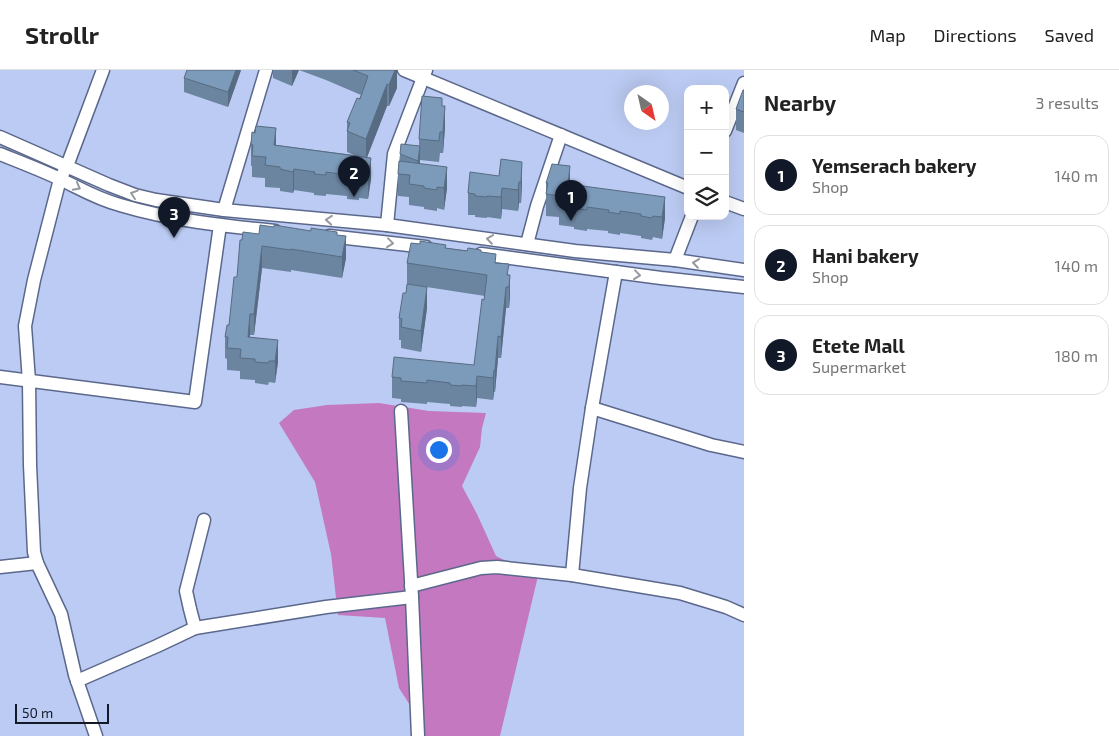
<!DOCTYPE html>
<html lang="en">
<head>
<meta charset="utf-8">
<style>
  body { margin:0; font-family:"Exo 2",sans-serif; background:#f6f6f6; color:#222 }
  .controls { position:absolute; right:15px; top:15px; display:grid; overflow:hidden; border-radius:10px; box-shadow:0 5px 20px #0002 }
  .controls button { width:45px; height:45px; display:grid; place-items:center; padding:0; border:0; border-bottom:1px solid #e0e0e0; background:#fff; color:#222; font:25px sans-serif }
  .compass { position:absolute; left:624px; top:15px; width:45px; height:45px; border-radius:50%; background:#fff; box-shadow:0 5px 20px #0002; rotate:146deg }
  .scale { position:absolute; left:15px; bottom:12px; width:94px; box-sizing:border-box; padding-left:5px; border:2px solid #141927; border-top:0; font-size:14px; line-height:18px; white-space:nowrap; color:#141927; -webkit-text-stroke:4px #bccbf3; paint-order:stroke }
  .you { position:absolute; left:438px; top:379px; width:18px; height:18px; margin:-12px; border:4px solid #fff; border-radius:50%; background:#1a73e8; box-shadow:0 0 0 8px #1a73e833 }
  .badge { display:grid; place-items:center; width:32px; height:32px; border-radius:50%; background:#111827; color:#fff; font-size:16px; font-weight:700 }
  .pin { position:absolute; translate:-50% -41px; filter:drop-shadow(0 1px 2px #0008) }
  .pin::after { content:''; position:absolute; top:26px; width:18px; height:15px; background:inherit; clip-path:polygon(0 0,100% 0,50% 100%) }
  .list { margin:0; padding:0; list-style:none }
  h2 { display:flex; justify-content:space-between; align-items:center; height:65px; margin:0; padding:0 20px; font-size:21px }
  h2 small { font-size:16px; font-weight:400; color:#767676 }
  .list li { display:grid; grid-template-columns:32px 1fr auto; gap:15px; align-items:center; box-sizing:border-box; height:80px; margin:0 10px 10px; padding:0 10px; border:1px solid #e0e0e0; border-radius:15px }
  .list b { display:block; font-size:19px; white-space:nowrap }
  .list p { margin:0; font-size:16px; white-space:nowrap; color:#767676 }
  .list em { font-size:16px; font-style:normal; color:#767676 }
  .icon { flex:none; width:28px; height:28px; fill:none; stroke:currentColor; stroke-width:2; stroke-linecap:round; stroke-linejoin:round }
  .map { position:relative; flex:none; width:744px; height:666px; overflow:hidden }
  header { display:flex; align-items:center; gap:30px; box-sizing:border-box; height:70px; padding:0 25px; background:#fff; border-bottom:1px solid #e0e0e0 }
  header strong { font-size:24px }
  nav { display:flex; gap:28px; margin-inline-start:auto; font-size:18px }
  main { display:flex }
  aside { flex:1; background:#fff }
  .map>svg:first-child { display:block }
  .forest { fill:#c478c0 }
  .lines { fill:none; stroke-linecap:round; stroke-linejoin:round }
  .minor-casing { stroke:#5b688b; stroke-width:15 }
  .minor { stroke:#fff; stroke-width:12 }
  .wall { fill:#6b84a0 }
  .shaded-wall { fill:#576c82 }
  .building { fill:#7c9aba; stroke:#576c82 }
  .oneway { stroke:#95989e }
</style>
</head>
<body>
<header>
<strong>Strollr</strong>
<nav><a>Map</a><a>Directions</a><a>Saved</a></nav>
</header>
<main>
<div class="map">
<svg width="744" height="666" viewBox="0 0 744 666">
  <rect width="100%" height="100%" fill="#bccbf3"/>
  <!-- forest -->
  <path class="forest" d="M379,333L429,341L486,343L482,358L480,377L462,416L477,444L496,486L538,506L500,666H423L420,651L399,618L385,548L338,545L331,484L315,412L279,353L294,340L327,335Z"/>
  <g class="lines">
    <!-- minor casing -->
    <g class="minor-casing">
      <g id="minor">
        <path d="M404,0L688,118"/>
        <path d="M725,61L744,13"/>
        <path d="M0,67L109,115L135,125L156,130L224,140L387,155L575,181L675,190L744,200"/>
        <path d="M0,84C20,92 41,100 60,109C81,119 97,129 120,135C170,150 223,156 275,161"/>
        <path d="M725,132L744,139"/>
        <path d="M224,140L266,0"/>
        <path d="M387,155L394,84L426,0"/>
        <path d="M329,166L426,177"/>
        <path d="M527,174L537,136L561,65"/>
        <path d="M481,184L661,208L744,217"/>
        <path d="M675,190L692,146"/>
        <path d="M0,307L195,332L220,155"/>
        <path d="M592,338L711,375L744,382"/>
        <path d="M401,341L412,527L418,666"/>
        <path d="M0,497L37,493"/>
        <path d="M572,505L580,418L592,338L616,202"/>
        <path d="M411,516L481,498L497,497L572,505L680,523L726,537L744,545"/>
        <path d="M195,558L190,539L186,521L204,450"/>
        <path d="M77,611L157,576L195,558L326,537L412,527"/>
        <path d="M96,666L75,605L61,544L37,493L34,482L30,395L29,311L25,256L34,210L60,109L67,96L103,0"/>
      </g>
    </g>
    <!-- minor -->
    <use href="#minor" class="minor"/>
  </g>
  <!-- wall -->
  <g class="wall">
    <path d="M187,0H241L228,37L184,22V8Z"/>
    <path d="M273,0H299L292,16L273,8Z"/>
    <path d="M299,0H397V18L389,36H387L367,87L371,109L368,129L359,128V130L347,129V126L326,124V126L314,125V123L294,120L293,123L280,121V118L265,117V108L252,107V96H251V74L276,75L354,85L347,82V52L361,25L326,10Z"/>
    <path d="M744,20V66V63L736,60V39Z"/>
    <path d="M442,36L445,57L443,83H440L439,92L420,90V94L447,118L444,140L437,138V141L424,139V137L409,135V127L398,126V104L400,91V84L419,76V69Z"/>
    <path d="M501,89L522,113L521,133H519L518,141L502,139L501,149L487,147V148L475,147V145H468V123L499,106Z"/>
    <path d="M546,113L570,114L665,148L662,169L653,167L652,170L641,168V166L620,163V165L608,163V161L587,159V161L574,159V157L559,155V147L546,146Z"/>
    <path d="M259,164L337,165L346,188L342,208L291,200V202L262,198L254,265H250V267L278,292L275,313L269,312L268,315L255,313V310L240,309V301L227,300V289L225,288V267L229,255L237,207L242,170Z"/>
    <path d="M446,178L481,182L496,193L509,205L510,226L509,238H506L501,288H498L495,322H494L493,330L477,328L476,337L462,336V337L450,336V334L427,332V334L401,332V329L392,328V307L474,295L485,226L407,214V193Z"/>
    <path d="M427,238L421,282L401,278V270H399V248Z"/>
  </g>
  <!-- shaded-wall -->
  <g class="shaded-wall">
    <path d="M236,0H241L228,37V22Z"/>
    <path d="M292,0H299L292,16Z"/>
    <path d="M395,0H397V18L389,36V15Z"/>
    <path d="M387,14V36L366,90V69Z"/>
    <path d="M445,36V57L443,83V62Z"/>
    <path d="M276,58V79L274,75Z"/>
    <path d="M420,76V98L418,113V91Z"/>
    <path d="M371,88V109L368,129V108Z"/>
    <path d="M522,92V113L521,133V112Z"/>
    <path d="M570,96V117L568,114Z"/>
    <path d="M447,97V118L444,140V118Z"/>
    <path d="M294,99V120L293,123V102Z"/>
    <path d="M519,112V133L518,141V120Z"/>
    <path d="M502,118V139L501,149V127Z"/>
    <path d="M665,127V148L662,169V147Z"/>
    <path d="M346,166V188L342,208V187Z"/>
    <path d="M262,176V198L254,265V244Z"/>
    <path d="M510,205V226L509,238V217Z"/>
    <path d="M427,217V238L421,282V261Z"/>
    <path d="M506,217V238L501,288V267Z"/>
    <path d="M250,244V265L248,289V267Z"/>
    <path d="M498,266V288L495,322V300Z"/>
    <path d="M278,270V292L275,313V291Z"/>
    <path d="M494,300V322L493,330V308Z"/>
    <path d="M477,306V328L476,337V316Z"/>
  </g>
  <!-- building -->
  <g class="building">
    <path d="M187,0H236L228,22L184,8Z"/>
    <path d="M353,0H395L389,15L387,14L366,69L347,61L350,53L347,52L357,28L360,29L368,6Z"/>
    <path d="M743,20H744V42L736,39Z"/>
    <path d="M422,26L442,28V36H445L443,62H440L439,71L419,69Z"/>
    <path d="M256,56L276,58L274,75L371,88L368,108L359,107V109L347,107L348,105L326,102V105L314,104L315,102L294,99L293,102L280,99V97L265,95L266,87L252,86L253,75L251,74L252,62L255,63Z"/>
    <path d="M401,74L420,76L418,91L400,84Z"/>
    <path d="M501,89L522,92L521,112H519L518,120L502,118L501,127L487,126V127L475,126V124L468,123L470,102L499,106Z"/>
    <path d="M399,91L447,97L444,118L437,117V120L424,118V116L409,114L410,105L398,104Z"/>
    <path d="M552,94L570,96L568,114L665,127L662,147L653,146L652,148L641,146V144L620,141V144L608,142L609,140L587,137V140L574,138V136L559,134L560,126L546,124L548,113H546Z"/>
    <path d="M260,155L274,157V155L311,161V158L337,162V165L346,166L342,187L291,179V180L262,176L254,244H250L248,267L278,270L275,291H269L268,293L255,292V289L240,288L241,279L227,278L228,267H225L227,255H229L234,207H237L240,170H242L243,162L259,164Z"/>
    <path d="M420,171L446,175L445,178L467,181L468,178L481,180V182L496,184L495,193L509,194L507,205H510L509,217H506L501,267L498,266L495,300H494L493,308L477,306L476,316L462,315V316L450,315V313L427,310V313L401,311V308L392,307L394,287L474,295L482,229L484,230L487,205L407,193L411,173L420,174Z"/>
    <path d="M407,214L427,217L421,261L401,257L402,249L399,248L403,223H406Z"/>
  </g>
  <!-- one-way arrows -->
  <defs><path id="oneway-chevron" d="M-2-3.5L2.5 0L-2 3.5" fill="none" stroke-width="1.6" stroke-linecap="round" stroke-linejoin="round" transform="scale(1.25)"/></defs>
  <g class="oneway">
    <use href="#oneway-chevron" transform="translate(77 117) rotate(28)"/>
    <use href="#oneway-chevron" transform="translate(134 124) rotate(-161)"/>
    <use href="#oneway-chevron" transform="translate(329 150) rotate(-175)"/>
    <use href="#oneway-chevron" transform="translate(490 169) rotate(-172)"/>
    <use href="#oneway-chevron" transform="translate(390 173) rotate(7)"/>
    <use href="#oneway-chevron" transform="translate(696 193) rotate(-172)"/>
    <use href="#oneway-chevron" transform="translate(637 205) rotate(7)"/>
  </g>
</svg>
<div class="controls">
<button>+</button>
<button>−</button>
<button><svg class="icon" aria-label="layers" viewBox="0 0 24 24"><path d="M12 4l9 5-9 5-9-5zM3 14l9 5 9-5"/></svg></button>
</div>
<svg class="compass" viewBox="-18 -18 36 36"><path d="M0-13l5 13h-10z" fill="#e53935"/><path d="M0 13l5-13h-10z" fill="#767676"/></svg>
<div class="scale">50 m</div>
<div class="you"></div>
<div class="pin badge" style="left:571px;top:151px">1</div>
<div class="pin badge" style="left:354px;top:127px">2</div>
<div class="pin badge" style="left:174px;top:168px">3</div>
</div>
<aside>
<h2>Nearby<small>3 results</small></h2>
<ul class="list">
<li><span class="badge">1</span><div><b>Yemserach bakery</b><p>Shop</p></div><em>140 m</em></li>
<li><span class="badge">2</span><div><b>Hani bakery</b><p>Shop</p></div><em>140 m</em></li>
<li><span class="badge">3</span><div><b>Etete Mall</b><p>Supermarket</p></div><em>180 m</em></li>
</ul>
</aside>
</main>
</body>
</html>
